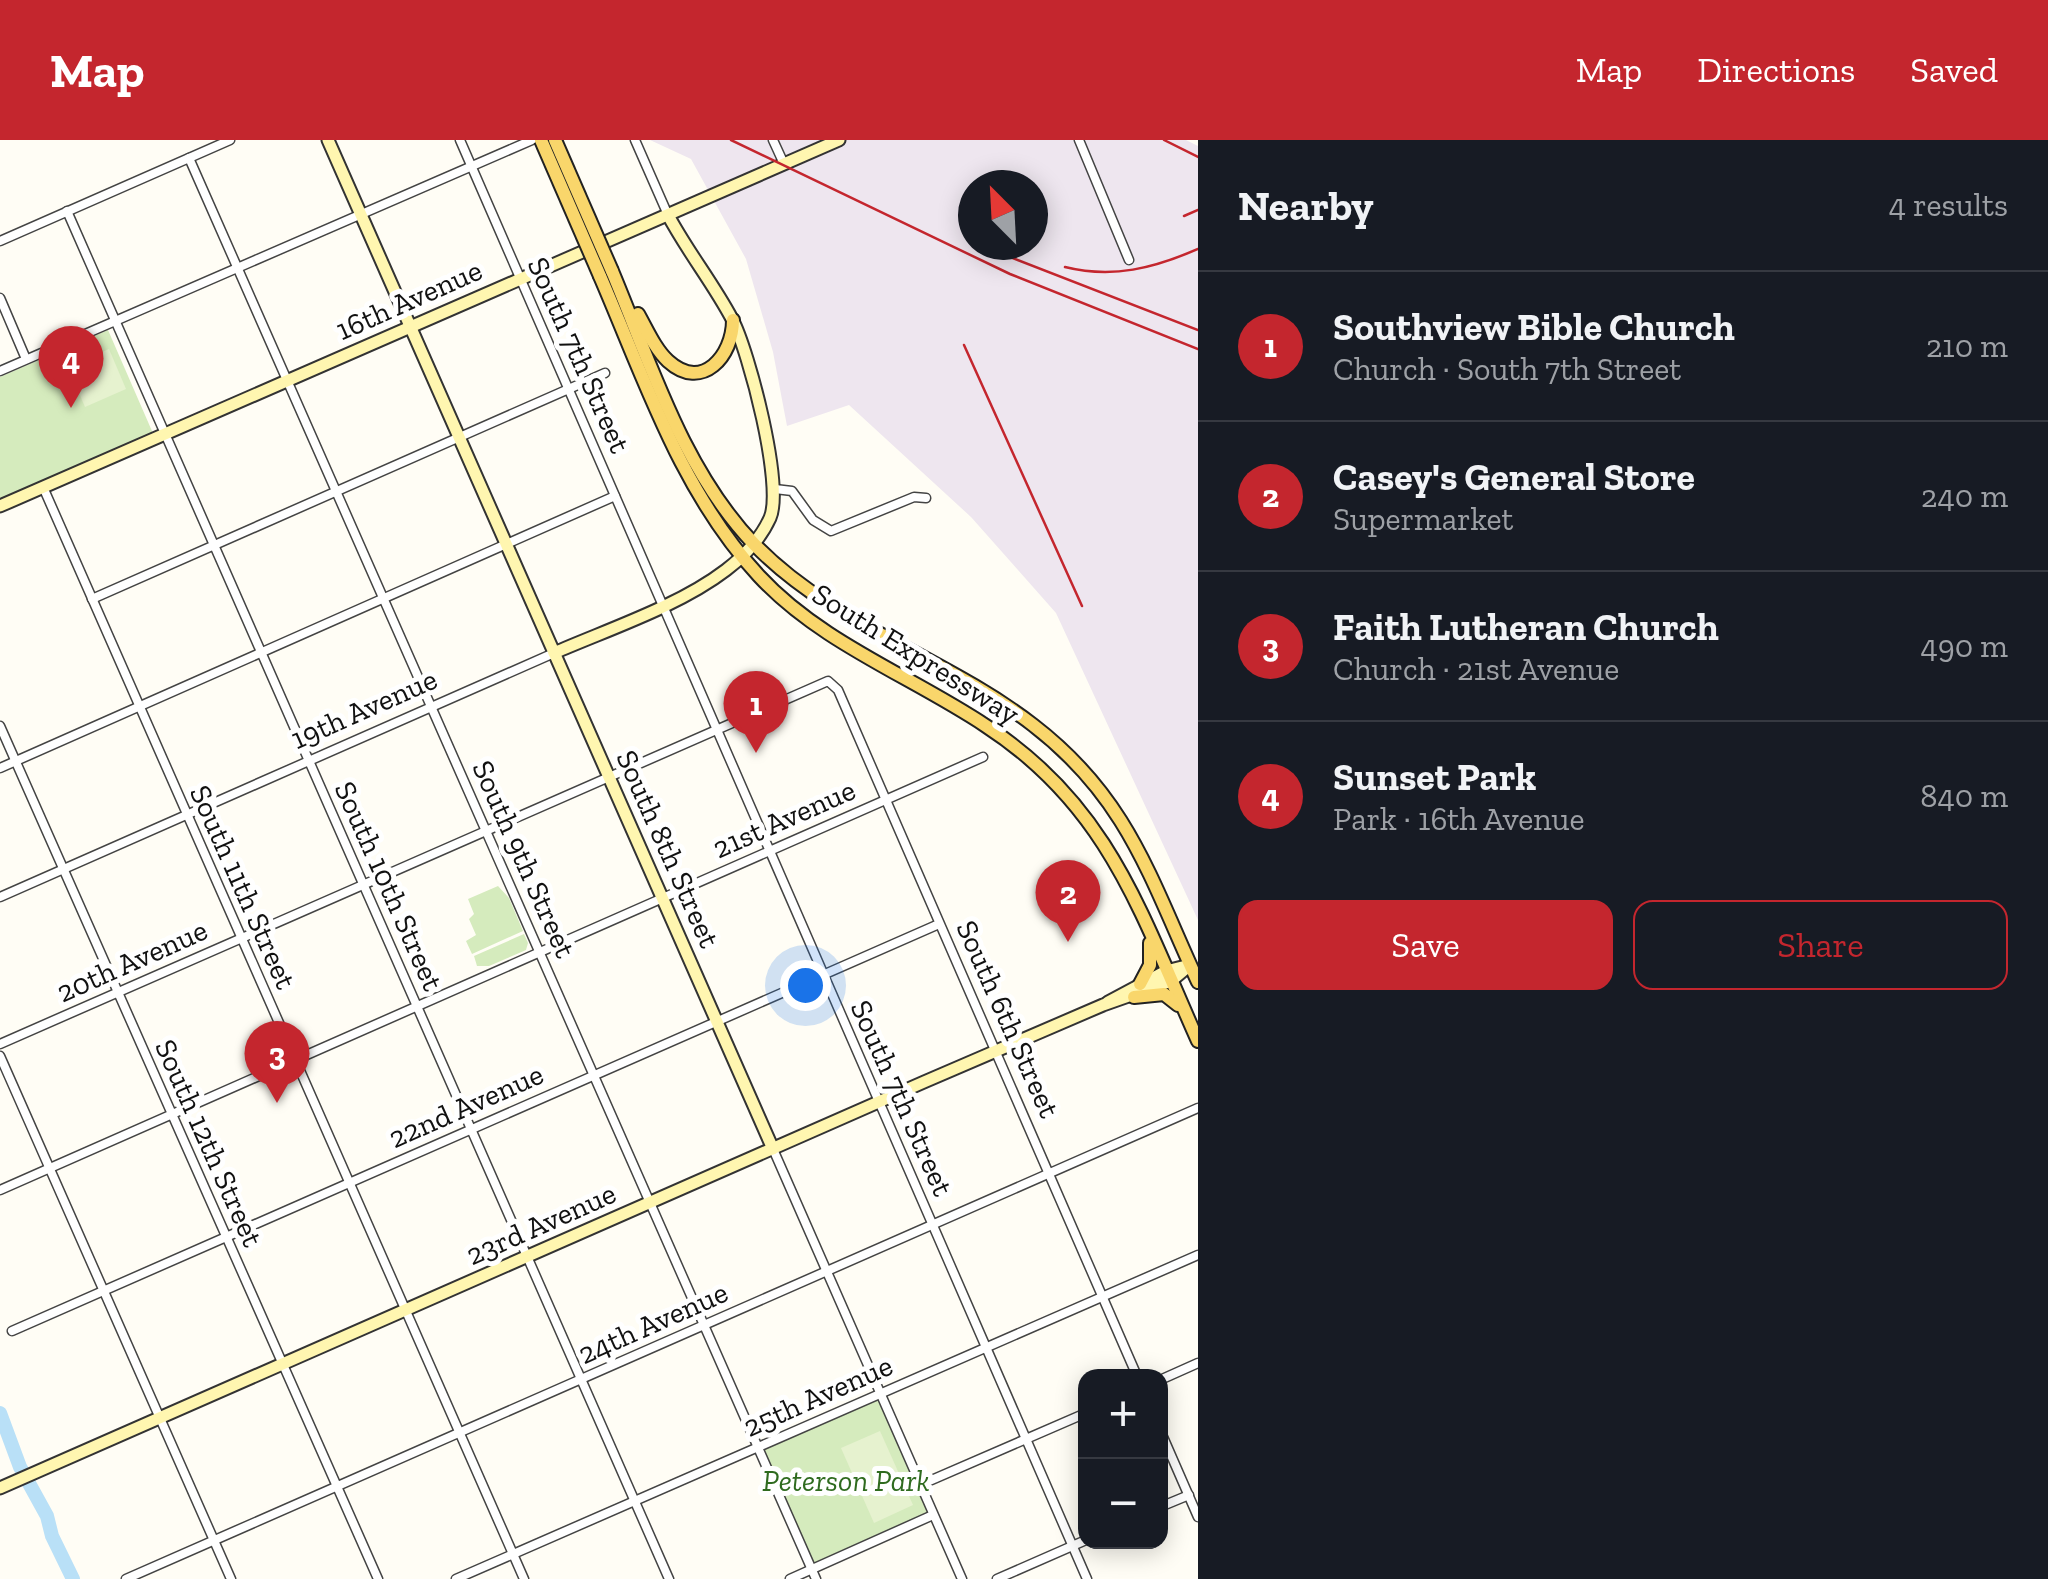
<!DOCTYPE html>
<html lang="en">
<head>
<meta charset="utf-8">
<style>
  body { margin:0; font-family:"Zilla Slab",serif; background:#20242c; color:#f1f3f6 }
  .controls { position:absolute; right:30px; bottom:30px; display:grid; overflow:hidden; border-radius:20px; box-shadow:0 5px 25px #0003 }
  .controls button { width:90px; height:90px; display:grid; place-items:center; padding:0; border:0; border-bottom:2px solid #363941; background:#171b24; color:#f1f3f6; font:50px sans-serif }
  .compass { position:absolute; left:958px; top:30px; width:90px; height:90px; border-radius:50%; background:#171b24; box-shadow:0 5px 25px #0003; rotate:336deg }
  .you { position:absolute; left:805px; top:845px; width:35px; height:35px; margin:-25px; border:8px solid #fff; border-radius:50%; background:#1a73e8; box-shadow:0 0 0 15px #1a73e833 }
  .badge { display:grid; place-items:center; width:65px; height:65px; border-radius:50%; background:#c4262e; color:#fff; font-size:32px; font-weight:700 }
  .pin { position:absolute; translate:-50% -82px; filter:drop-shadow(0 2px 5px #0008) }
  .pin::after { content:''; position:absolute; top:52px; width:35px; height:30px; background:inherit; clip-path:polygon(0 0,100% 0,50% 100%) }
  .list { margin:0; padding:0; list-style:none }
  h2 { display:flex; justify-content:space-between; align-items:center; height:130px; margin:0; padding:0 40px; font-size:42px }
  h2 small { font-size:32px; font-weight:400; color:#9ea1a6 }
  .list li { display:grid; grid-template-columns:65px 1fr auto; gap:30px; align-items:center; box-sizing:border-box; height:150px; padding:0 40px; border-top:2px solid #363941 }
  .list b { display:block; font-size:38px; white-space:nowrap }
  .list p { margin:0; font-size:32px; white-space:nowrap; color:#9ea1a6 }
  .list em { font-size:32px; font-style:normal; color:#9ea1a6 }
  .actions { display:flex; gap:20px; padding:30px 40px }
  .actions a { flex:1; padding:22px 0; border:2px solid #c4262e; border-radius:20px; text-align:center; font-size:35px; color:#c4262e }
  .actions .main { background:#c4262e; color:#fff }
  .map { position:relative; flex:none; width:1198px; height:1439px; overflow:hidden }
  header { display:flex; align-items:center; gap:60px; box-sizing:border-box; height:140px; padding:0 50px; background:#c4262e; color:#fff }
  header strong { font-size:48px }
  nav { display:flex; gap:55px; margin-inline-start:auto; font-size:35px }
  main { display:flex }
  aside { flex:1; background:#171b24 }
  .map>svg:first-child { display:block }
  .industrial { fill:#eee6ef; fill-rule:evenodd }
  .green { fill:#d5ebbd }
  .pitch { fill:#e6f2cf }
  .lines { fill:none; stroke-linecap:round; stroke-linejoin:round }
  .river { stroke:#b9e0f7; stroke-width:14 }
  .street-casing { stroke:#444; stroke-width:11 }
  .secondary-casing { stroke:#333; stroke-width:15 }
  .primary-casing { stroke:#222; stroke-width:16 }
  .street { stroke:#fff; stroke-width:8 }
  .secondary { stroke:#fff6b0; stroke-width:11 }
  .primary { stroke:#f9d66b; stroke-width:12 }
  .rail { stroke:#c4262e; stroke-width:2.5 }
  .primary-bridge-casing { stroke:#222; stroke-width:16; stroke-linecap:butt }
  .primary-bridge { stroke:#f9d66b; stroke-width:12 }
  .labels { text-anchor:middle; stroke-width:10; stroke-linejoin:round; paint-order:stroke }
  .street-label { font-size:30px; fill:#111; stroke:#fff }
  .park-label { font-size:30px; font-style:italic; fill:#2f6b1f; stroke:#fff }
</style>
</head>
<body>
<header>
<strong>Map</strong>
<nav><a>Map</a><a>Directions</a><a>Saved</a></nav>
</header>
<main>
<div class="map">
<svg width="1198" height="1439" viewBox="0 0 1198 1439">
  <rect width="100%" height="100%" fill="#fffdf5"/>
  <!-- industrial -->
  <path class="industrial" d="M650,0H1186L1198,6V780L1056,473L971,377L849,265L787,286L773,212L746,119L691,19ZM973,45H1033V105H973Z"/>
  <!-- green -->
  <g class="green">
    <path d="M108,190L155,298L50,344L41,342L0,359V237Z"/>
    <path d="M498,746L509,758L523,791L472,814L466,801L476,795L469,779L474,774L468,759Z"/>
    <path d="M524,794L528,803L526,810L489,826H477L474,816Z"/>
    <path d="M880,1253L933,1375L811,1429L758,1307Z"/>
  </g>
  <!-- pitch -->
  <g class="pitch">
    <path d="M109,209L126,249L85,267L68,227Z"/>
    <path d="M880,1291L913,1365L874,1383L841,1308Z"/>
  </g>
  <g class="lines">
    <!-- river -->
    <path class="river" d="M0,1273L20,1327L47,1376L52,1396L73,1439"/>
    <!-- street casing -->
    <g class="street-casing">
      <g id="street">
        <path d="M460,0L1087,1439"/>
        <path d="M635,0L668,75"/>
        <path d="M773,0L784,24"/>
        <path d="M1079,0L1129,120"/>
        <path d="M189,18L816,1439"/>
        <path d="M67,71L669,1439"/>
        <path d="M0,101L230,0"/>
        <path d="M0,158L26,219"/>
        <path d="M0,231L532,0"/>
        <path d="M43,347L524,1439"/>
        <path d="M775,349L792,351L813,380L831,391L914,357L926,358"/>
        <path d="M92,459L605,233"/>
        <path d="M0,586L378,1439"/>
        <path d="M0,628L615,356"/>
        <path d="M0,757L554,513"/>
        <path d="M0,904L828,541L838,550L1137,1236"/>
        <path d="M0,916L231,1439"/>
        <path d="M773,1009L962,1439"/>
        <path d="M0,1050L983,617"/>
        <path d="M12,1191L939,784"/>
        <path d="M1160,1240L1198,1223"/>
        <path d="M1160,1290L1198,1377"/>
        <path d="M920,1345L1086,1273"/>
        <path d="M1160,1367L1189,1355"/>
        <path d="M126,1439L1198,968"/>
        <path d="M456,1439L1198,1115"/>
        <path d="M790,1439L933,1375"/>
        <path d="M997,1439L1086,1400"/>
      </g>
    </g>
    <!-- secondary casing -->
    <g class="secondary-casing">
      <g id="secondary">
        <path d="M328,0L773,1009"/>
        <path d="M0,366L839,0"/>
        <path d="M554,513C609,489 679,466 726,430C743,417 761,398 770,378C784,346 749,211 732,179C713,143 687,111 668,75"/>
        <path d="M1108,862L1166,831L1190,825"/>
        <path d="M0,1348L924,942L1103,865L1171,841L1190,825"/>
      </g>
    </g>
    <!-- primary casing -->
    <g class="primary-casing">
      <g id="primary">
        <path d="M612,131C651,224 683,330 754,404C832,485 945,517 1033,585C1128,658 1150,738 1198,842"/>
        <path d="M600,136C645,240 681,352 759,436C821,503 911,536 986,586C1109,666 1141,774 1198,901"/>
        <path d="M638,174C647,190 655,209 668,221C702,252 733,216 733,180"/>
        <path d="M1140,844L1150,825V803"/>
        <path d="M1134,857L1164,854L1178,865"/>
      </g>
    </g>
    <!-- street -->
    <use href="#street" class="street"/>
    <!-- secondary -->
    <use href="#secondary" class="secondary"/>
    <!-- primary -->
    <use href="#primary" class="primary"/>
    <!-- rail -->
    <g class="rail">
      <path d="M731,0L1010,134L1198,209"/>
      <path d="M1164,0L1198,17"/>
      <path d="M1184,76L1198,70"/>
      <path d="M979,105L1198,190"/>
      <path d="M1065,127C1113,139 1154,128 1198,109"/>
      <path d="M964,205L1082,466"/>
    </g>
    <!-- primary-bridge casing -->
    <g class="primary-bridge-casing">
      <g id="primary-bridge">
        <path d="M541,0L600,136"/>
        <path d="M555,0L612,131"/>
      </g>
    </g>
    <!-- primary-bridge -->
    <use href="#primary-bridge" class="primary-bridge"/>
  </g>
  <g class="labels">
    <!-- street labels -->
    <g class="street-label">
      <text transform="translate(409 160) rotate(-24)" y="10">16th Avenue</text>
      <text transform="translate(579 215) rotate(66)" y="10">South 7th Street</text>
      <text transform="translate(916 514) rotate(32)" y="10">South Expressway</text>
      <text transform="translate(364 569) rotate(-24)" y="10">19th Avenue</text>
      <text transform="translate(784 679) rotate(-24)" y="10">21st Avenue</text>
      <text transform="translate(668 709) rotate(66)" y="10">South 8th Street</text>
      <text transform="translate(524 719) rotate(66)" y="10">South 9th Street</text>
      <text transform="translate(389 746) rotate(66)" y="10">South 10th Street</text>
      <text transform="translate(243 747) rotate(66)" y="10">South 11th Street</text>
      <text transform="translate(132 821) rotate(-24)" y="10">20th Avenue</text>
      <text transform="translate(1008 879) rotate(66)" y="10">South 6th Street</text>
      <text transform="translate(902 958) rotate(66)" y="10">South 7th Street</text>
      <text transform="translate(466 966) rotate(-24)" y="10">22nd Avenue</text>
      <text transform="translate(209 1003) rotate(66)" y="10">South 12th Street</text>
      <text transform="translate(541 1084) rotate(-24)" y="10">23rd Avenue</text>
      <text transform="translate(653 1183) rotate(-24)" y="10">24th Avenue</text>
      <text transform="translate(818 1256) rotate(-24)" y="10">25th Avenue</text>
    </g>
    <!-- park labels -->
    <g class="park-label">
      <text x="846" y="1351">Peterson Park</text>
    </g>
  </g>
</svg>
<div class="controls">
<button>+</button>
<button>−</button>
</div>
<svg class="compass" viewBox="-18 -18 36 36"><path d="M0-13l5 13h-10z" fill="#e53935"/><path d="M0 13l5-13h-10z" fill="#9ea1a6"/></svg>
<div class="you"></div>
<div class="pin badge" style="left:756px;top:613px">1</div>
<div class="pin badge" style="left:1068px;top:802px">2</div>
<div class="pin badge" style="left:277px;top:963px">3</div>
<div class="pin badge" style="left:71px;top:268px">4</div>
</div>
<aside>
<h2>Nearby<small>4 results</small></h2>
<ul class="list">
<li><span class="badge">1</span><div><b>Southview Bible Church</b><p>Church · South 7th Street</p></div><em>210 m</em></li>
<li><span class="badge">2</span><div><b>Casey's General Store</b><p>Supermarket</p></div><em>240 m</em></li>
<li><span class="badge">3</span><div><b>Faith Lutheran Church</b><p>Church · 21st Avenue</p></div><em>490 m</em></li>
<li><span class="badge">4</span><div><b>Sunset Park</b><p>Park · 16th Avenue</p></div><em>840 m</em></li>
</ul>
<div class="actions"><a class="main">Save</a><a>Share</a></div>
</aside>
</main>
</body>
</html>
